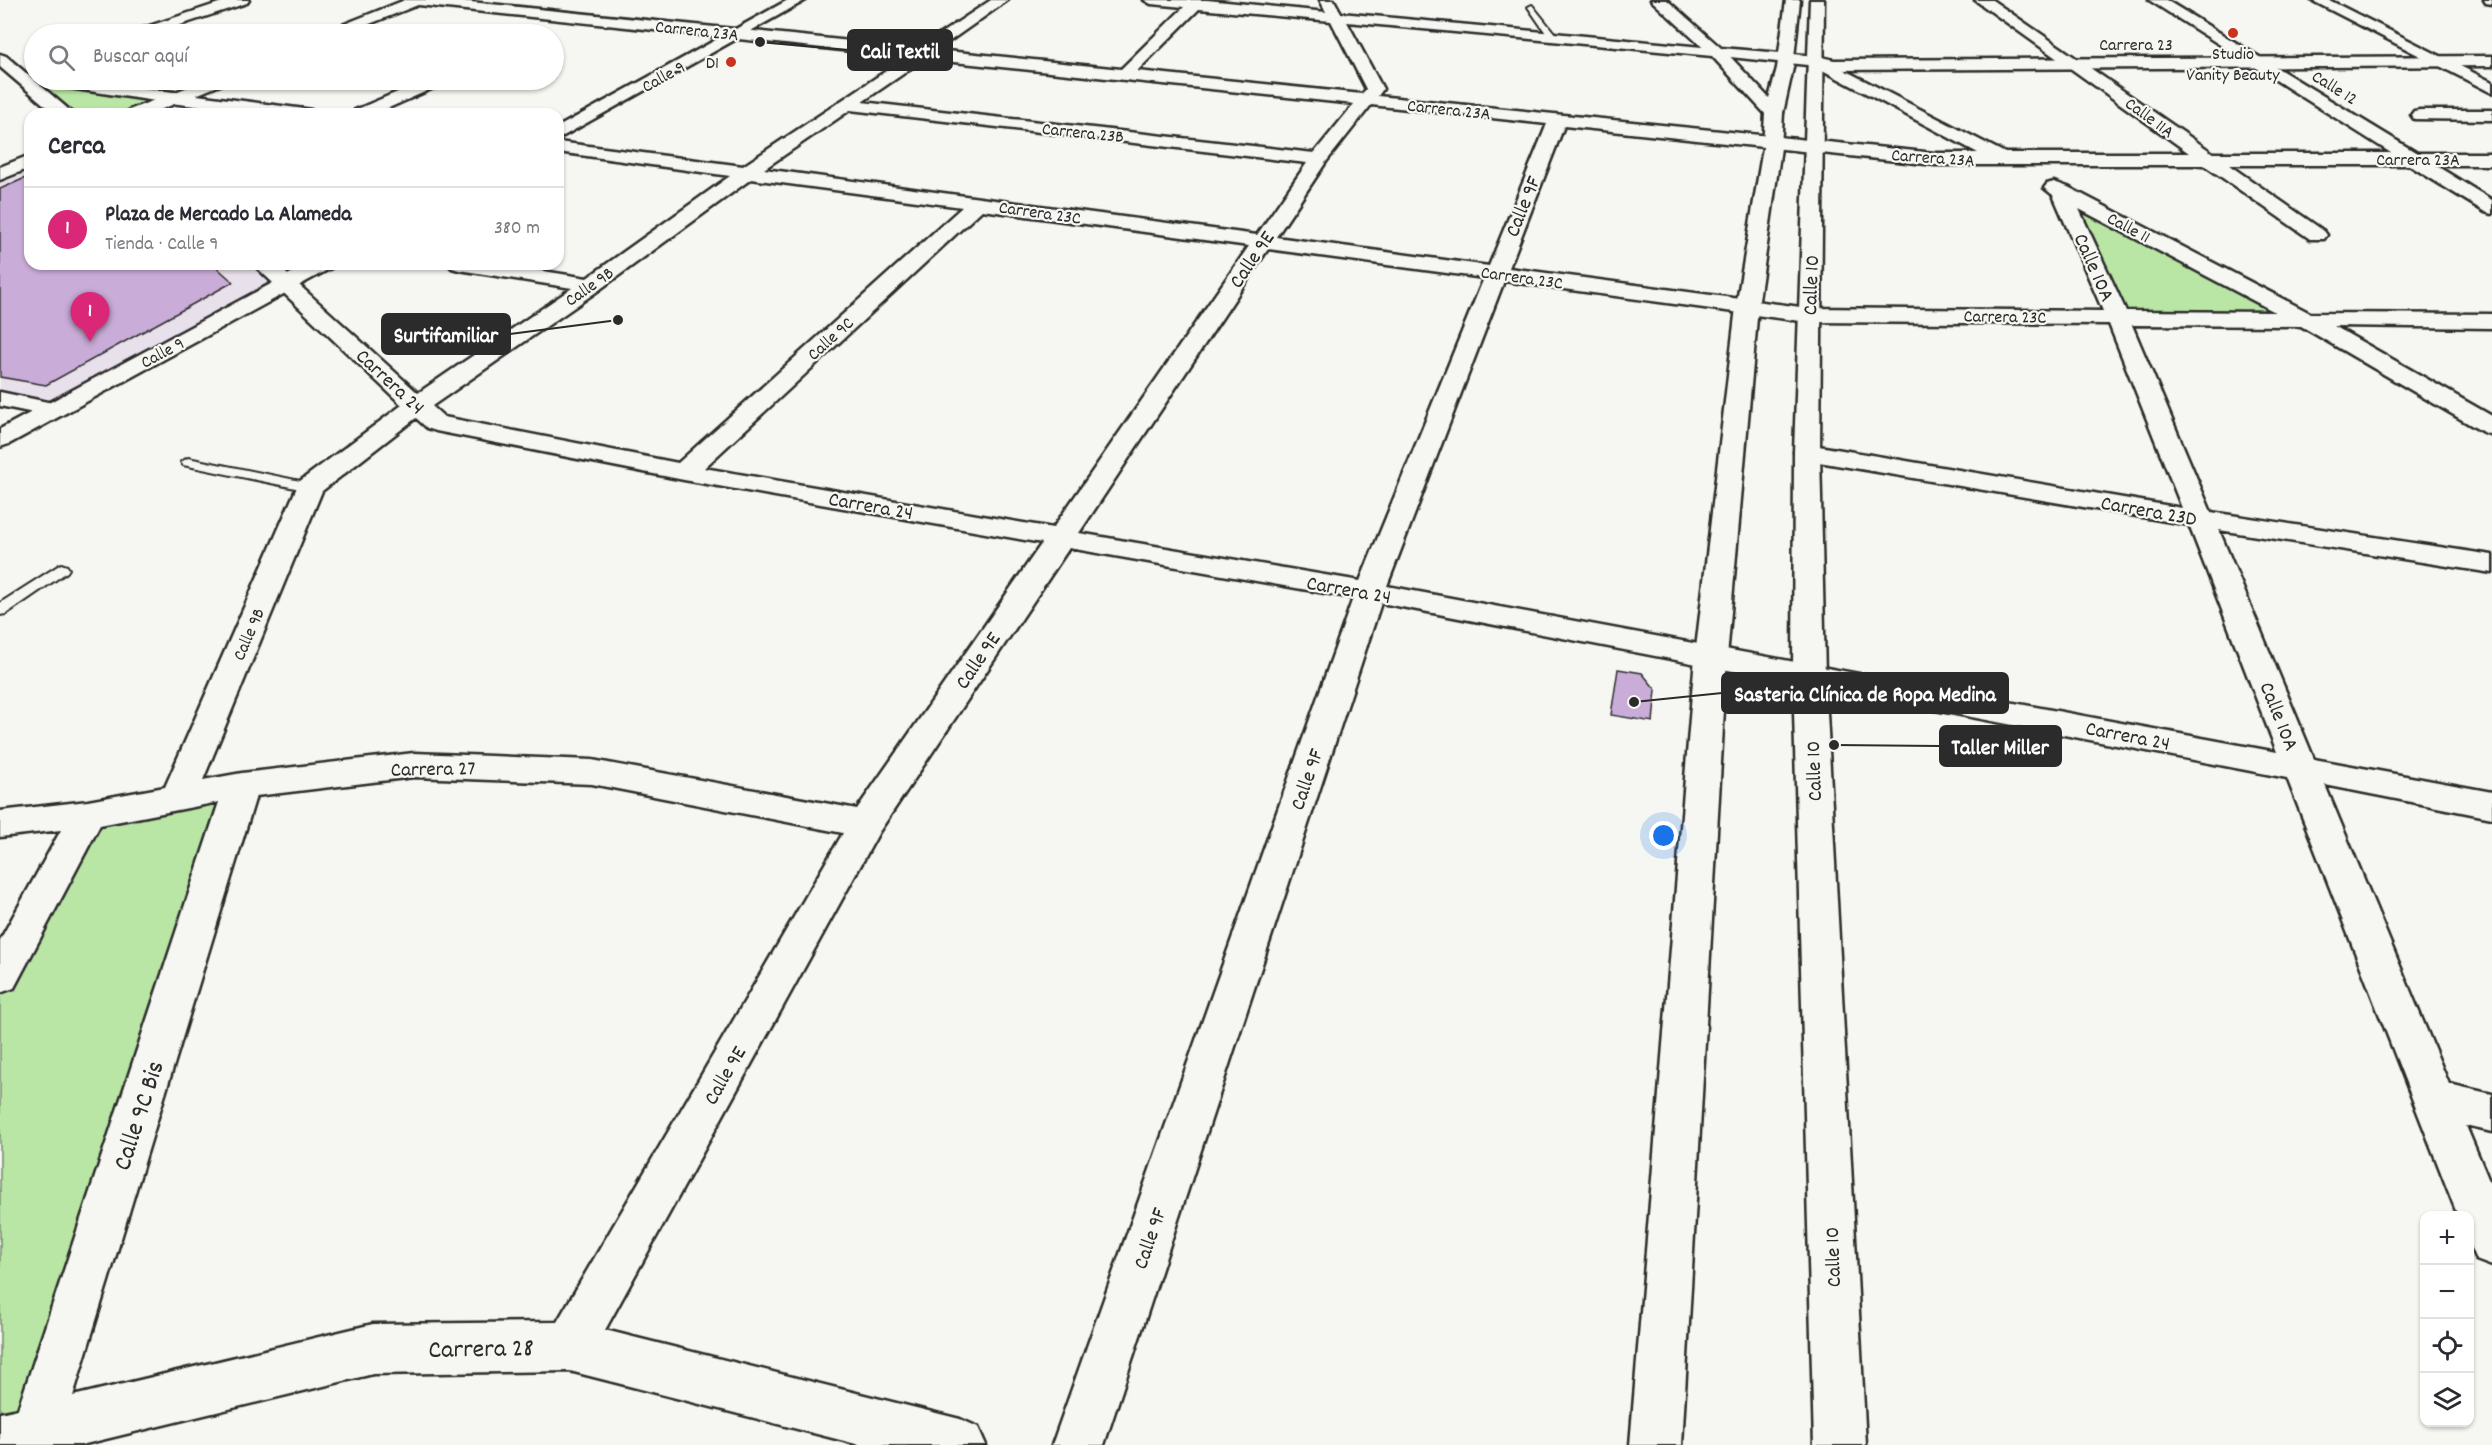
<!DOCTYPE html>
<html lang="es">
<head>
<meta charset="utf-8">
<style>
  body { margin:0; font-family:Dekko,sans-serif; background:#f7f7f7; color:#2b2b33 }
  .controls { position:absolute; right:18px; bottom:18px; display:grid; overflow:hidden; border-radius:12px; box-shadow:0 2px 4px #0004 }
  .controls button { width:54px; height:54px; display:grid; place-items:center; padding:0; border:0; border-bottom:2px solid #e1e1e2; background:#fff; color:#2b2b33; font:30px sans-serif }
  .you { position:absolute; left:1664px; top:836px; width:21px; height:21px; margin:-15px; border:4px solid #fff; border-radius:50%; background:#1a73e8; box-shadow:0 0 0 9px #1a73e833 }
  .badge { display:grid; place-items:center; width:39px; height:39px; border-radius:50%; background:#db2777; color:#fff; font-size:20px; font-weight:700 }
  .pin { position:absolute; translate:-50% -50px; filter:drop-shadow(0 2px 3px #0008) }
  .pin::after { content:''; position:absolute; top:32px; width:21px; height:18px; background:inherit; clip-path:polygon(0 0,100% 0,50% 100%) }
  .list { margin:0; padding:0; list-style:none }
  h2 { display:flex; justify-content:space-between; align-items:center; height:78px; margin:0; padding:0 24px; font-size:26px }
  h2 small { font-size:20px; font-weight:400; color:#7c7c81 }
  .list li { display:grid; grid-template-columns:39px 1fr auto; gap:18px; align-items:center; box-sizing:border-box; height:84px; padding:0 24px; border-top:2px solid #e1e1e2 }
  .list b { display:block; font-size:22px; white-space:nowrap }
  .list p { margin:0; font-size:20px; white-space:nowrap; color:#7c7c81 }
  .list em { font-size:20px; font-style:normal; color:#7c7c81 }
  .icon { flex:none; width:33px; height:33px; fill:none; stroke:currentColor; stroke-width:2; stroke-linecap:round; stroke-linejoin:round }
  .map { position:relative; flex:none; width:2492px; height:1445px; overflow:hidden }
  .search { position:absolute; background:#fff; box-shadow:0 2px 4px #0004; left:24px; top:24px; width:540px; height:66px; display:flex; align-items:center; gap:15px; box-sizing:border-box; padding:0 21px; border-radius:33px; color:#7c7c81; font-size:22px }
  .panel { position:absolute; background:#fff; box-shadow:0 2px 4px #0004; left:24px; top:108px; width:540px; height:162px; border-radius:18px }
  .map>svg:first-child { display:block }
  .built { fill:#e8e0ea }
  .green { fill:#b9e6a4; stroke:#728868; stroke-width:1.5 }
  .building { fill:#c9acd8; stroke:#2b2b2b; stroke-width:1.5 }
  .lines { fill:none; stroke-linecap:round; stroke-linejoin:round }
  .service-casing { stroke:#2b2b2b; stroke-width:4 }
  .minor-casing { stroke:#2b2b2b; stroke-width:5 }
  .tertiary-casing { stroke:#2b2b2b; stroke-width:5 }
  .secondary-casing { stroke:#2b2b2b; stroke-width:5 }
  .service { fill:#f6f6f2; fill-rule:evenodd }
  .minor { fill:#f6f6f2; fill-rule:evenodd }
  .tertiary { fill:#f6f6f2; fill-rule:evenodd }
  .secondary { fill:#f6f6f2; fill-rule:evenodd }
  .poi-dot { fill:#c8321e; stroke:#f6f6f2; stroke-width:2 }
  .labels { text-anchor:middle; stroke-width:4.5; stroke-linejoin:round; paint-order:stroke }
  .far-street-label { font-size:18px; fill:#2b2b2b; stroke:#f6f6f2 }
  .far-poi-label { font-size:18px; fill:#2b2b2b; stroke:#f6f6f2 }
  .street-label { font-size:21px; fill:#2b2b2b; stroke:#f6f6f2 }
  .near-street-label { font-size:26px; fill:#2b2b2b; stroke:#f6f6f2 }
  .leader { fill:none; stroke:#2b2b2b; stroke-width:2 }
  .callout-dot { fill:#2b2b2b; stroke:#f6f6f2; stroke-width:2 }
  .callout { fill:#2b2b2b; stroke:#2b2b2b; stroke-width:2 }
  .callout-label { font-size:22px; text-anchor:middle; font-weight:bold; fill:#fff }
</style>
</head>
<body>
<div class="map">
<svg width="2492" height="1445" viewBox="0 0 2492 1445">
  <rect width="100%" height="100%" fill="#f6f6f2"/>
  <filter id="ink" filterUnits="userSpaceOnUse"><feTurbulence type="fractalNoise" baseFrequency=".0167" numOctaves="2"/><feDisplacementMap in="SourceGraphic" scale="12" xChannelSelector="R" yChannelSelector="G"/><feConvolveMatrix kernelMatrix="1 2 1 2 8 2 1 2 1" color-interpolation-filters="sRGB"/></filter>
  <g filter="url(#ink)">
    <!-- built -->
    <path class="built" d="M30,161V264H264L287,285L53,410L0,399V174Z"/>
    <!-- green -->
    <g class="green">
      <path d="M18,75L34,77V80H49L172,98L135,114H65Z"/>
      <path d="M2061,191L2305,319L2117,317Z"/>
      <path d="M242,785L38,1429L0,1445V977L88,814Z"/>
    </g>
    <!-- building -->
    <g class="building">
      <path d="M30,176V264H213L233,282L46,385L0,377V189Z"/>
      <path d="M1618,669L1642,673L1656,690L1653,722L1611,715Z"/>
    </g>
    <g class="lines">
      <!-- service casing -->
      <g class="service-casing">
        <g id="service">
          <path d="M1532,5L1556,35V39H1550L1528,7Z"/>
          <path d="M188,458L310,483L317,487L310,491L183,465L181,462Z"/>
          <path d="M61,564L67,566L69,569L67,572L6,614L0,615V603Z"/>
        </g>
      </g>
      <!-- minor casing -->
      <g class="minor-casing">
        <g id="minor">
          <path d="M228,0H249L247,3L153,34H131L134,31Z"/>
          <path d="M402,0H451L919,48L991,0H1008L937,50L1121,69L1184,7L1151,4L1144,0H1207L1326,12L1320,0H1334L1341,13L1723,49L1783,113L1780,117H1768L1712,56L1347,22L1383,89L1378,96L1935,153H1978L1811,64L1809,61L1811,58L1817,56L2005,153H2189L1975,0H1992L2213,153H2391L2149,0H2166L2417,153H2492V165H2435L2492,200V214L2485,212L2409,165H2229L2324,231L2327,235L2324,239H2310L2204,165H1935L1564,126L1509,268L1808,308L2103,311L2053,195L2044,188L2047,184L2054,182L2068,187L2310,313L2492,314V328L2334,326L2492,416V435L2483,432L2301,326L2132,325L2211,512L2492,555V573L2219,530L2314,759L2492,792V818L2325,785L2449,1084L2492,1094V1132L2466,1126L2492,1188V1266L2476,1260L2470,1246V1216H2458L2287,778L1381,603L1104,1445H1052L1353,598L1069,548L879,832L605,1330L960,1419L978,1427L986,1445H860L570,1371L373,1374L81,1445H0V1413L18,1409L219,802L100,825L14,988L0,993V940L61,830L0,837V811L88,801L165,787L297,487L300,481L402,405L253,264H276L418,393L572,288L459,270L452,268L448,264H499L587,278L730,176L558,152V142L743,166L907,57L409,4ZM1199,9L1331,21L1366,89L1362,94L1137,71ZM925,59L1354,104L1314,153L862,102ZM1371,105L1547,124L1489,266L1276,237L1326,162ZM850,110L1307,163L1257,235L764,169ZM751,179L962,207L678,463L444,417L432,406L599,290ZM2079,209L2275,312L2126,311ZM982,210L1249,246L1053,528L704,468ZM1268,249L1484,278L1360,581L1079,533ZM1504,281L1808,322L2109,324L2182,508L1807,444L1798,446L1794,452L1798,458L1807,460L2189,525L2277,752L1387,586ZM416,418L427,428L436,431L684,480L1042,543L857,809L592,760L414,753L242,773L203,780L322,491ZM414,777L592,784L843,833L557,1322L373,1324L73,1396L256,796Z"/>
          <path d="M2311,0H2329L2492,82V93Z"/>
          <path d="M0,54L6,56L74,114H55L0,67Z"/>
          <path d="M41,80H80L305,109L311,110L314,114C225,114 137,98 49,85Z"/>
          <path d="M426,80H447L445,83L375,114H352L355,110Z"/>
          <path d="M2420,110H2492V120L2414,119L2411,115L2414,111Z"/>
          <path d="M0,392L62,405L65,410L62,415L53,417L0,406Z"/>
        </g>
      </g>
      <!-- tertiary casing -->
      <g class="tertiary-casing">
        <g id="tertiary">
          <path d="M405,0H425L423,3L344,34H324L327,31Z"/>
          <path d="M1786,0H1800L1793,68L1783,113L1781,148L1758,307L1727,657L1682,1445H1630L1695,657L1736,307L1763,148L1765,113L1777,68Z"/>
          <path d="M1810,0H1824L1820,452L1825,675L1866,1445H1814L1793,675L1794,452Z"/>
          <path d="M206,80H227L225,83L150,114H126L129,110Z"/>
          <path d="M30,155V168L0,180V167Z"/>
        </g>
      </g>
      <!-- secondary casing -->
      <g class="secondary-casing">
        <g id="secondary">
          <path d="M788,0H806L558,139V127Z"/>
          <path d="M1651,0H1667L1721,48L1817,56L1834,60L2492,56V66L1834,70L1817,66L1711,55Z"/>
          <path d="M2484,0H2492V4L2486,3Z"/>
          <path d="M308,264H335L331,268L9,444L0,447V429Z"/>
        </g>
      </g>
      <!-- service -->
      <use href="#service" class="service"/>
      <!-- minor -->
      <use href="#minor" class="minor"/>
      <!-- tertiary -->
      <use href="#tertiary" class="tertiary"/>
      <!-- secondary -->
      <use href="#secondary" class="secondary"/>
    </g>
  </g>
  <!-- markers -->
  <g class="poi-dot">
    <circle cx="2233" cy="33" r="6"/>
    <circle cx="731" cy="62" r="6"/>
  </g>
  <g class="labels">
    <!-- far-street labels -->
    <g class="far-street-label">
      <text transform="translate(697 30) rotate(6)" y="6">Carrera 23A</text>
      <text x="2136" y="50">Carrera 23</text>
      <text transform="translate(663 76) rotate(-29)" y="6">Calle 9</text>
      <text transform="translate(2335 87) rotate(32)" y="6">Calle 12</text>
      <text transform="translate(1449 109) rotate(6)" y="6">Carrera 23A</text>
      <text transform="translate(2150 117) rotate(36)" y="6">Calle 11A</text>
      <text transform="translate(1083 132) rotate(6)" y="6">Carrera 23B</text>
      <text transform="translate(1933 157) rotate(4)" y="6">Carrera 23A</text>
      <text x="2418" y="165">Carrera 23A</text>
      <text transform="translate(1040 212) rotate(8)" y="6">Carrera 23C</text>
      <text transform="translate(2129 227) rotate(28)" y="6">Calle 11</text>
      <text transform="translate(1522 277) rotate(8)" y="6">Carrera 23C</text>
      <text transform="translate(589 286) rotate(-35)" y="6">Calle 9B</text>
      <text transform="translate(2005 316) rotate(1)" y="6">Carrera 23C</text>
      <text transform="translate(830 338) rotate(-42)" y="6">Calle 9C</text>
      <text transform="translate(162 352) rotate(-28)" y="6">Calle 9</text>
      <text transform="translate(248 634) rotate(-67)" y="6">Calle 9B</text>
    </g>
    <!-- far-poi labels -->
    <g class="far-poi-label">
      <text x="2233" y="59">Studio<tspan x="2233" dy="21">Vanity Beauty</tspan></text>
      <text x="719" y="68" text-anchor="end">D1</text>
    </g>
    <!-- street labels -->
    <g class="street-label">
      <text transform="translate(1522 206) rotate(-68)" y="7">Calle 9F</text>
      <text transform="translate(1251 259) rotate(-56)" y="7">Calle 9E</text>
      <text transform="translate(2095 267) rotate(66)" y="7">Calle 10A</text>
      <text transform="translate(1810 285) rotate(-88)" y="7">Calle 10</text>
      <text transform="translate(391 381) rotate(43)" y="7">Carrera 24</text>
      <text transform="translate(871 505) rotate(10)" y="7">Carrera 24</text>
      <text transform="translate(2149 510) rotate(10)" y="7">Carrera 23D</text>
      <text transform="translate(1349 589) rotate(10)" y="7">Carrera 24</text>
      <text transform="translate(977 660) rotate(-56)" y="7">Calle 9E</text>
      <text transform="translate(2280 716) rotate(68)" y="7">Calle 10A</text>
      <text transform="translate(2128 735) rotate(11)" y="7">Carrera 24</text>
      <text transform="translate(433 768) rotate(-1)" y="7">Carrera 27</text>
      <text transform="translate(1813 771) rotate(-92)" y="7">Calle 10</text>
      <text transform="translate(1306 779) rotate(-71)" y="7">Calle 9F</text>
      <text transform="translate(724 1075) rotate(-60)" y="7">Calle 9E</text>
      <text transform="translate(1149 1238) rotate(-71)" y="7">Calle 9F</text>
      <text transform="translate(1832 1257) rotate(-92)" y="7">Calle 10</text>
    </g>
    <!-- near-street labels -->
    <g class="near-street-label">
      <text transform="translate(137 1115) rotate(-72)" y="9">Calle 9C Bis</text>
      <text transform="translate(481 1347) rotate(-1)" y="9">Carrera 28</text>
    </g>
  </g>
  <!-- callouts -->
  <path class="leader" d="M760 42L848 50M618 320L510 334M1634 702L1722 693M1834 745L1940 746"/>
  <g class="callout-dot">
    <circle cx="760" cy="42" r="6"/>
    <circle cx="618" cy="320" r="6"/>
    <circle cx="1634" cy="702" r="6"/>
    <circle cx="1834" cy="745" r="6"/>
  </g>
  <g class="callout">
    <rect x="848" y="30" width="104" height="40" rx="6"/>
    <rect x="382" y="314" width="128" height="40" rx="6"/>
    <rect x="1722" y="673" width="286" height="40" rx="6"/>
    <rect x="1940" y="726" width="121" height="40" rx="6"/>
  </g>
  <g class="callout-label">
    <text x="900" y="58">Cali Textil</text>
    <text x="446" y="342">Surtifamiliar</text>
    <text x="1865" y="701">Sasteria Clínica de Ropa Medina</text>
    <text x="2000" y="754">Taller Miller</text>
  </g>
</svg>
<div class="controls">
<button>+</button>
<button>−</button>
<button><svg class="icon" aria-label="locate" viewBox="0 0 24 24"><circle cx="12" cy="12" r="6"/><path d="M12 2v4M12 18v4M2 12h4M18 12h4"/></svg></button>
<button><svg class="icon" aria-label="layers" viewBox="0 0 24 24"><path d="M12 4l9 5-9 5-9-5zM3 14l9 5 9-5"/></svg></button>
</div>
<div class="you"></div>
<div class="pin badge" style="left:90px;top:342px">1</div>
<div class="search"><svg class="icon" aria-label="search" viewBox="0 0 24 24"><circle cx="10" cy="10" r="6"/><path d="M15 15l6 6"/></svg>Buscar aquí</div>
<section class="panel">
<h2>Cerca<small></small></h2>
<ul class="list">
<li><span class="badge">1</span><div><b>Plaza de Mercado La Alameda</b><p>Tienda · Calle 9</p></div><em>380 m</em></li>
</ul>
</section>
</div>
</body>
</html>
